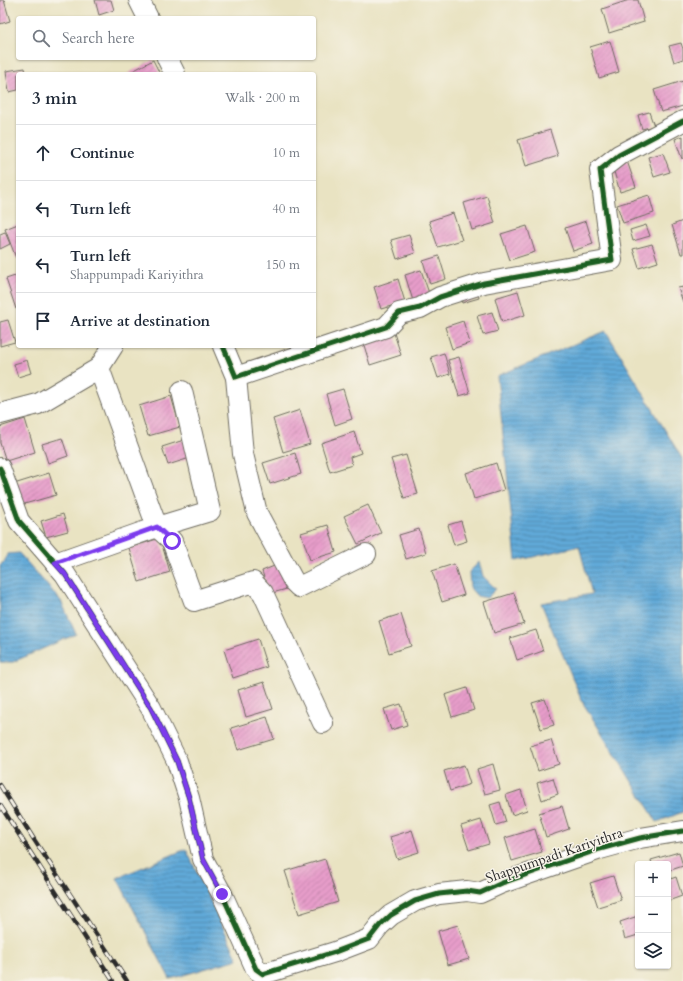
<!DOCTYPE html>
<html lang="en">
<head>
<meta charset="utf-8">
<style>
  body { margin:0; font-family:Cardo,serif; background:#f2f2f3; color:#1f2937 }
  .controls { position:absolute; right:12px; bottom:12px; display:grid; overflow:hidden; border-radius:4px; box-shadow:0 1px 3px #0004 }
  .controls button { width:36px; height:36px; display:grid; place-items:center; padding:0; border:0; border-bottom:1px solid #e0e1e3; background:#fff; color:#1f2937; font:20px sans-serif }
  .stop { position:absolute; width:12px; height:12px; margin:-9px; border:3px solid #7c3aed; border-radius:50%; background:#fff }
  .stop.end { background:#7c3aed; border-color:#fff; box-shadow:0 1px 4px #0008 }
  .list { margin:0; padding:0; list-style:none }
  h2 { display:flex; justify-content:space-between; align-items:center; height:52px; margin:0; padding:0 16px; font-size:17px }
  h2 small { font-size:13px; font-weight:400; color:#747a83 }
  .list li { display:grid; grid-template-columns:26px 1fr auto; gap:12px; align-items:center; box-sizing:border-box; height:56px; padding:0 16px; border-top:1px solid #e0e1e3 }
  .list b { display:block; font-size:15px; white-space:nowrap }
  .list p { margin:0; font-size:13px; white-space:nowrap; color:#747a83 }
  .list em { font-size:13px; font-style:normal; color:#747a83 }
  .icon { flex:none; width:22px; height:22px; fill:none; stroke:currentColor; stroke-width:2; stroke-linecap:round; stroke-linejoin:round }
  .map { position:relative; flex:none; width:683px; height:981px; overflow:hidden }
  .search { position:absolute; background:#fff; box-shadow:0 1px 3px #0004; left:16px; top:16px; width:300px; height:44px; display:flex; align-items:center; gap:10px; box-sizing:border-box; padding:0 14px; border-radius:4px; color:#747a83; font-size:15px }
  .panel { position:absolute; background:#fff; box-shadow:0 1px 3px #0004; left:16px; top:72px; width:300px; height:276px; border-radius:4px }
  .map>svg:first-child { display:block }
  .water { fill:url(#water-rules); stroke:#466a82 }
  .building { fill:url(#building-hatch) }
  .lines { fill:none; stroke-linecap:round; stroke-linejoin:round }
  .minor-casing { stroke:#6e6b60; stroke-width:22 }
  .minor { stroke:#fff; stroke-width:20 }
  .rail-casing { stroke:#2b2b2b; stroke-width:4.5 }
  .rail { stroke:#f7f3e8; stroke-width:3; stroke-dasharray:9; stroke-linecap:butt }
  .cycleway-casing { stroke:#f7f3e8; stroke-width:8 }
  .cycleway { stroke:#1b5e20; stroke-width:5 }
  .route { stroke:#7c3aed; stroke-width:5 }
  .labels { text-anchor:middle; stroke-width:3; stroke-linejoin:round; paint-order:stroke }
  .street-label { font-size:14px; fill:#2b2b2b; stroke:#f7f3e8 }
</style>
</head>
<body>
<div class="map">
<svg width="683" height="981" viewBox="0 0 683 981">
  <defs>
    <pattern id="water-rules" width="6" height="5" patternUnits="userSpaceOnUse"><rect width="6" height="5" fill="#61a9d8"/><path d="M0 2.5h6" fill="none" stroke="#508aaf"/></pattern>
    <pattern id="building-hatch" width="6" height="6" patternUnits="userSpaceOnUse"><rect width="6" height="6" fill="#e79dca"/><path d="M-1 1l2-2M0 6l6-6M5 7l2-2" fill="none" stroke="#bb80a4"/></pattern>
  </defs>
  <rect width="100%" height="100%" fill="#f7f3e8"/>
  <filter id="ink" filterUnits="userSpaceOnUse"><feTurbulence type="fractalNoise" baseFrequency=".025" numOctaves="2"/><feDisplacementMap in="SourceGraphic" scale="8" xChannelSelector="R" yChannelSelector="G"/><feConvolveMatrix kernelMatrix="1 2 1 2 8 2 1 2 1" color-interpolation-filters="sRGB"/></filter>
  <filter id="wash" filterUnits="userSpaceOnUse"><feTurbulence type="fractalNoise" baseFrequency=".012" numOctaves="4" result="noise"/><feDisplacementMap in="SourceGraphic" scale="16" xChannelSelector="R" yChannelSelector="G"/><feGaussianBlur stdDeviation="0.9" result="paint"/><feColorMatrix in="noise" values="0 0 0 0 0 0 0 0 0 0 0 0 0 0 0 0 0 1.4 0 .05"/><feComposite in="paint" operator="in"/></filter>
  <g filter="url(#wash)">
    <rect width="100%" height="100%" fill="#e9e3c2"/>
    <!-- water -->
    <g class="water">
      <path d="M606,331L683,460V812L657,822L583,703L541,603L592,594L579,546L516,561L497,376Z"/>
      <path d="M19,553L61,601L76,634L13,662H0V566L5,560L7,554Z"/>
      <path d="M479,562L483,576L496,589L487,598L477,596L470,588L469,572Z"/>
      <path d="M186,849L238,959L170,979L117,878Z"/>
    </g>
    <g id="blocks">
      <!-- building -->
      <g class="building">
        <path d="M0,0H4L10,21L0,24Z"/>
        <path d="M95,0H111L114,10L99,15Z"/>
        <path d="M629,0H638L644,22L609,33L602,9Z"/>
        <path d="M610,41L619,72L599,78L590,47Z"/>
        <path d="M681,43L683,49V59L674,62L669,46Z"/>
        <path d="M153,60L160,74H127Z"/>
        <path d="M25,68L26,74H18V90L9,92L6,71Z"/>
        <path d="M683,81V106L661,112L654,90Z"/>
        <path d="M649,112L654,126L642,129L638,115Z"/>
        <path d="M550,130L558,156L526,166L518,140Z"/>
        <path d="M683,136V158L682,159L675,139Z"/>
        <path d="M663,153L670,172L654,177L648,157Z"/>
        <path d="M627,161L636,187L620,192L612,165Z"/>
        <path d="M649,195L654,213L623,223L617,205Z"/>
        <path d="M487,196L495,223L472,230L464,203Z"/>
        <path d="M453,213L462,240L438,247L429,221Z"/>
        <path d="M586,221L593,244L573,251L565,228Z"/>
        <path d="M683,221V254H681L672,225Z"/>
        <path d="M18,224V257L16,258L5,229Z"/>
        <path d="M646,225L650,236L633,241L630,230Z"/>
        <path d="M527,226L535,252L510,260L501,234Z"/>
        <path d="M5,232L10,244L0,249V234Z"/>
        <path d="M409,235L415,253L397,259L391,240Z"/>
        <path d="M652,244L658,262L639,268L633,249Z"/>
        <path d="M439,256L446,279L430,284L423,261Z"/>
        <path d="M421,270L431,299L414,304L405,275Z"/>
        <path d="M18,275V309H16L6,279Z"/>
        <path d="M398,279L405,302L381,309L374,287Z"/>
        <path d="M683,287V302L678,288Z"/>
        <path d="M477,290L479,298L462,303L460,296Z"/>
        <path d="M518,291L525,315L502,322L495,298Z"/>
        <path d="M492,312L498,331L483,335L477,316Z"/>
        <path d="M8,320L15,342L0,346V322Z"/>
        <path d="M463,321L470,343L452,349L445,327Z"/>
        <path d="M394,333L401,355L370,365L363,342Z"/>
        <path d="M444,353L450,374L438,378L431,357Z"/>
        <path d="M459,357L470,393L459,396L448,360Z"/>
        <path d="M27,360L31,373L18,377L14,364Z"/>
        <path d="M343,389L352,419L335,425L326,394Z"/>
        <path d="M171,396L180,427L148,436L139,406Z"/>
        <path d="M300,410L310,444L283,452L273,419Z"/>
        <path d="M25,419L35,452L6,461L0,443V427Z"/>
        <path d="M354,432L361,453L350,457L352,465L330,472L321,443Z"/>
        <path d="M62,438L68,456L48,463L42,444Z"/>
        <path d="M187,439L193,457L168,465L162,447Z"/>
        <path d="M295,453L301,474L270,484L263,463Z"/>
        <path d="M406,455L418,494L404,498L391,459Z"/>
        <path d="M496,463L504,490L474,499L466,473Z"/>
        <path d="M49,473L56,495L21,505L14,484Z"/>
        <path d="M368,505L381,533L358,544L344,516Z"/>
        <path d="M63,514L68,531L46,537L41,521Z"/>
        <path d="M461,521L467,541L454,545L448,525Z"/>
        <path d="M328,525L336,552L310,560L301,533Z"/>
        <path d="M419,529L426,553L406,559L399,535Z"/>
        <path d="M160,538L170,572L139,582L129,548Z"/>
        <path d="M279,564L290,588L269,594L262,571Z"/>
        <path d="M454,564L464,595L442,602L432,571Z"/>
        <path d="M514,593L524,624L494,633L484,602Z"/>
        <path d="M401,614L411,646L389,653L379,621Z"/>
        <path d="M536,630L543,651L517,660L510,638Z"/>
        <path d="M258,639L267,667L233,678L224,650Z"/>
        <path d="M264,682L273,709L246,717L238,690Z"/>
        <path d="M467,688L474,710L452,717L445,695Z"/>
        <path d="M545,699L554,725L541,729L532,703Z"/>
        <path d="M401,704L407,725L391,730L384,709Z"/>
        <path d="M267,717L274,739L238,750L231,728Z"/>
        <path d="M551,740L559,764L538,771L530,746Z"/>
        <path d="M493,764L500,790L485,794L477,769Z"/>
        <path d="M464,765L470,784L450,791L444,771Z"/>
        <path d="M553,778L558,794L542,800L537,783Z"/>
        <path d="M521,790L527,810L512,815L506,795Z"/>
        <path d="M500,802L506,822L496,825L490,805Z"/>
        <path d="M562,806L569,829L546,837L539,813Z"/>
        <path d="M481,820L489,844L469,850L461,826Z"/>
        <path d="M535,829L542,852L512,861L505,838Z"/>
        <path d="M412,830L419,852L397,859L390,837Z"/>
        <path d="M679,852L683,866L668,871V864H652L651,860Z"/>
        <path d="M325,859L338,902L299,914L285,871Z"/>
        <path d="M613,876L621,900L598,907L590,883Z"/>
        <path d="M676,877L682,896L668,901V880Z"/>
        <path d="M638,916V935L625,939L620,922Z"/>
        <path d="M458,925L469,959L448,965L438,931Z"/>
      </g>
    </g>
  </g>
  <g filter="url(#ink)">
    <use href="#blocks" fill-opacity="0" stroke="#6e6b60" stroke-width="1"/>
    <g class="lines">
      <!-- minor casing -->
      <g class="minor-casing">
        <g id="minor">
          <path d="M139,0L148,18"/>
          <path d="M167,58L175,74"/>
          <path d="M223,346L236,377L386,327L399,313L420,308L440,297L484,283L612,260L600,170L619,155L683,121"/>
          <path d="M99,368L157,527L210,511L182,391"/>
          <path d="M236,377L243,454L257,513L294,582L299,587L366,554"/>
          <path d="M0,414L38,404L99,368L113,346"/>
          <path d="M0,468L19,521L65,574L151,708L177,761L189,798L203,859L222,894L256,969L263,974L335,952L369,939L380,925L391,915L415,901L439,894L467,891L480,893L502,883L600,849L640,838L683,831"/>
          <path d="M55,563L157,527L172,541L194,601L253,582L263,593L323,723"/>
        </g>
      </g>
      <!-- minor -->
      <use href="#minor" class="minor"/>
      <!-- rail casing -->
      <g class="rail-casing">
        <g id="rail">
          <path d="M0,785L35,841L127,981"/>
          <path d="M0,805L113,981"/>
        </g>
      </g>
      <!-- rail -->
      <use href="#rail" class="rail"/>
      <!-- cycleway casing -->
      <g class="cycleway-casing">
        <g id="cycleway">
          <path d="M223,346L236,377L386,327L399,313L420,308L440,297L484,283L612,260L600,170L619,155L683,121"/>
          <path d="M0,468L19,521L65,574L151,708L177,761L189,798L203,859L222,894L256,969L263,974L335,952L369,939L380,925L391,915L415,901L439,894L467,891L480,893L502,883L600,849L640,838L683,831"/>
        </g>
      </g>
      <!-- cycleway -->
      <use href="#cycleway" class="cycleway"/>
    </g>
  </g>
  <g class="lines" filter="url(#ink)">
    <!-- route -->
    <path class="route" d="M172,541L157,527L55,563L65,574L151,708L177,761L189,798L203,859L222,894"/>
  </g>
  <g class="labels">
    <!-- street labels -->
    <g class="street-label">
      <text transform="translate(554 855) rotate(-19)" y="5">Shappumpadi Kariyithra</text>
    </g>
  </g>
</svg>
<div class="controls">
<button>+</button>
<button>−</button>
<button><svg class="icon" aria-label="layers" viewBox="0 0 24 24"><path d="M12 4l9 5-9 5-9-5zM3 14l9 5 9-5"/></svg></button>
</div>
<div class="stop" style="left:172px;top:541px"></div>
<div class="stop end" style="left:222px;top:894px"></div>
<div class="search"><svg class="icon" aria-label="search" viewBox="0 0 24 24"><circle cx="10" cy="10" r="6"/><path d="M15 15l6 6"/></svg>Search here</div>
<section class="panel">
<h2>3 min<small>Walk · 200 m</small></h2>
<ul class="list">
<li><svg class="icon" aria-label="ahead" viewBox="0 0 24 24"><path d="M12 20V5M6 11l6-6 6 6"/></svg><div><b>Continue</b></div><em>10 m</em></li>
<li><svg class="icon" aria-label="left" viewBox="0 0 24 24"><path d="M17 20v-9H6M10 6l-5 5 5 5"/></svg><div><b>Turn left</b></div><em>40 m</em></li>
<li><svg class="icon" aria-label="left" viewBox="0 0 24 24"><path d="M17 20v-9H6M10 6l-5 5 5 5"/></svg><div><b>Turn left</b><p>Shappumpadi Kariyithra</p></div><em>150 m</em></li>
<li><svg class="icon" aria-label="arrive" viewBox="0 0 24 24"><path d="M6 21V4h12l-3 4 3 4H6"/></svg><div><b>Arrive at destination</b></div></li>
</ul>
</section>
</div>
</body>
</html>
